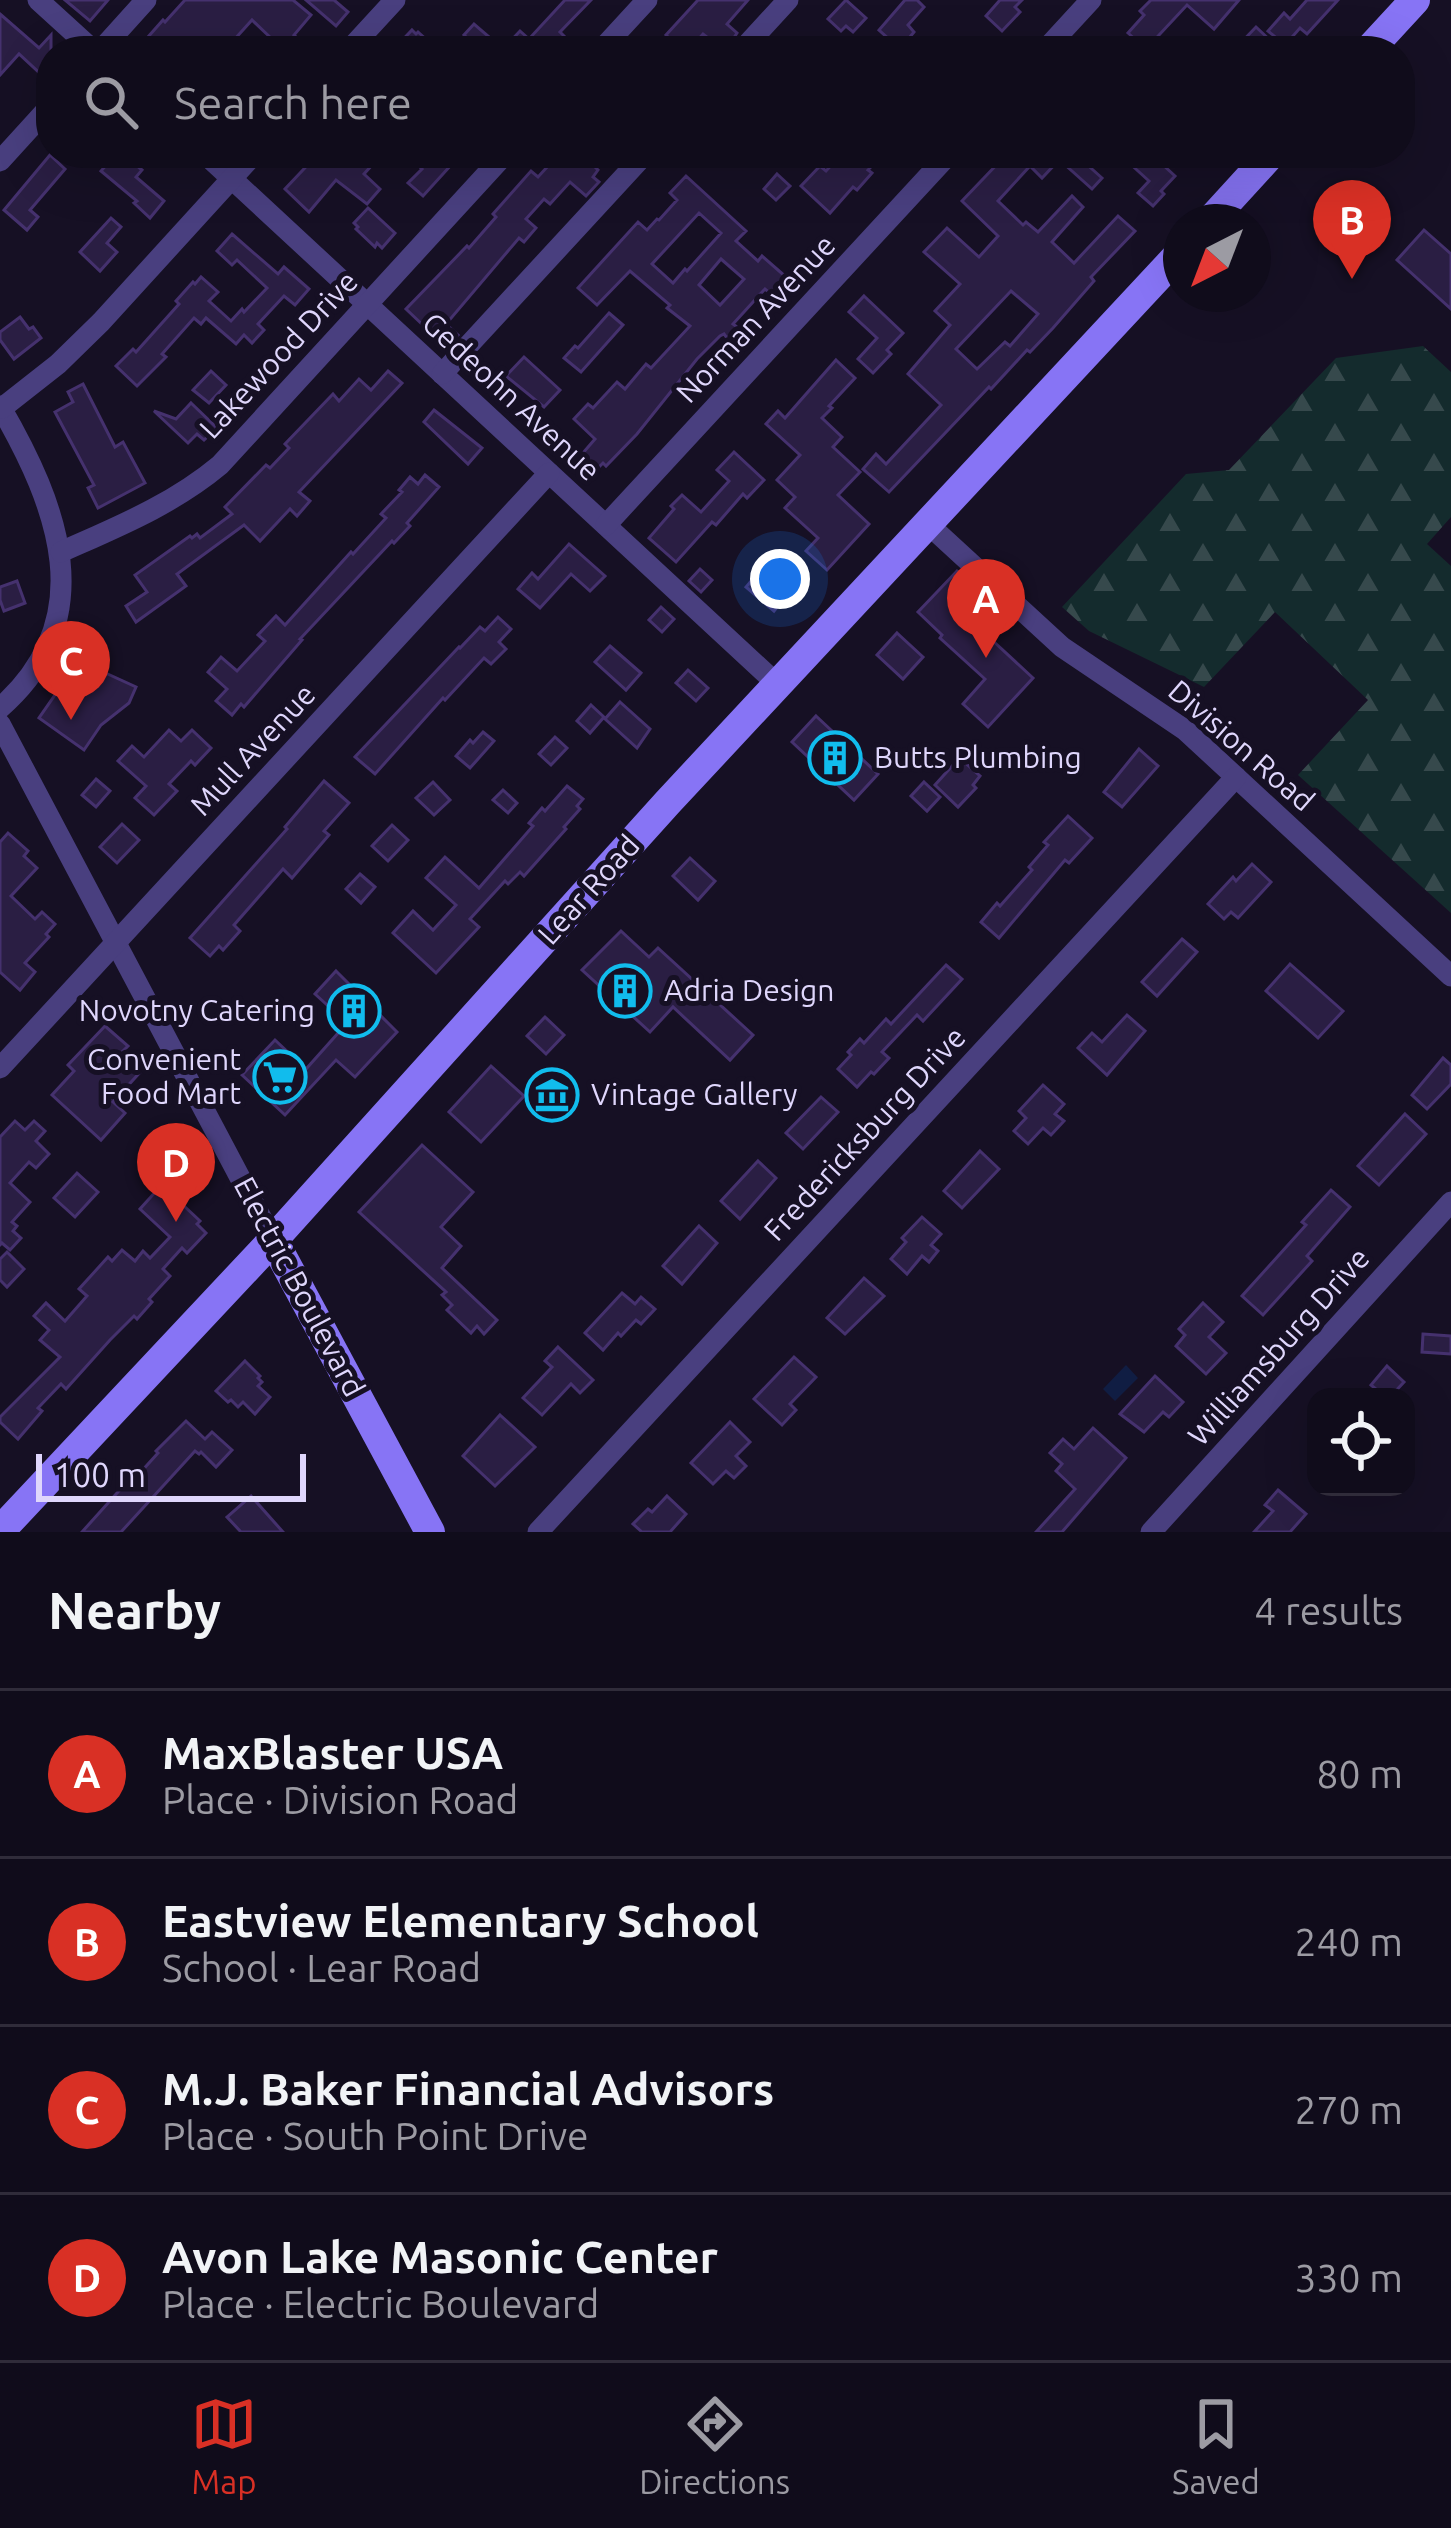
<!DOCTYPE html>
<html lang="en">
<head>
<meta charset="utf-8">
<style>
  body { margin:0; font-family:Ubuntu,sans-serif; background:#1e1a28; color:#f1f3f6 }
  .controls { position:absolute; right:36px; bottom:36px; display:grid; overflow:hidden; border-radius:24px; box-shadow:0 12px 48px #0002 }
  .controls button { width:108px; height:108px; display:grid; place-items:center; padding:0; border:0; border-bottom:3px solid #302c3a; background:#100c1b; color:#f1f3f6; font:60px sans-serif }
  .compass { position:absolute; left:1163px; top:204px; width:108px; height:108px; border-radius:50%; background:#100c1b; box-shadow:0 12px 48px #0002; rotate:222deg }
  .scale { position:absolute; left:36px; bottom:30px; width:270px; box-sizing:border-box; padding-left:12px; border:6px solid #dfd6fc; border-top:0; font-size:33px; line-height:42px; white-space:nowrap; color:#dfd6fc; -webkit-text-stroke:9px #161024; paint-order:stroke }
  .you { position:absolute; left:780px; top:579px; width:42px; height:42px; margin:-30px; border:9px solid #fff; border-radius:50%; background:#1a73e8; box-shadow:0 0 0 18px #1a73e833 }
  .badge { display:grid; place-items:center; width:78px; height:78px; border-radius:50%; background:#d93025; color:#fff; font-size:39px; font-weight:700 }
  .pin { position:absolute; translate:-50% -99px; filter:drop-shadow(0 3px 6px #0008) }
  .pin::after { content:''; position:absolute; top:63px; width:42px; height:36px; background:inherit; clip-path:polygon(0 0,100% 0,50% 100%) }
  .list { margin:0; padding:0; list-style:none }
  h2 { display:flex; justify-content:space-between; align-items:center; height:156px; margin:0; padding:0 48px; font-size:51px }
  h2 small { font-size:39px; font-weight:400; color:#9c9ba3 }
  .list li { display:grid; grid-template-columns:78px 1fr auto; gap:36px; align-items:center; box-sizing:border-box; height:168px; padding:0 48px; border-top:3px solid #302c3a }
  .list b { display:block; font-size:45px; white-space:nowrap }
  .list p { margin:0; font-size:39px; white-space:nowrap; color:#9c9ba3 }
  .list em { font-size:39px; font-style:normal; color:#9c9ba3 }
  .icon { flex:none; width:66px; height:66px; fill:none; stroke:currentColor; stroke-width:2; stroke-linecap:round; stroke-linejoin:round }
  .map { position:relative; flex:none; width:1451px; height:1532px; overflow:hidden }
  .search { position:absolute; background:#100c1b; box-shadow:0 12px 48px #0002; left:36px; right:36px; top:36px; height:132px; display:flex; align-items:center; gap:30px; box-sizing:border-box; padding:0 42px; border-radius:48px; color:#9c9ba3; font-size:45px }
  .sheet { height:828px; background:#100c1b }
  nav { display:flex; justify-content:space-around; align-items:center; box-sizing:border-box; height:168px; border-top:3px solid #302c3a; background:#100c1b; font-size:33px; color:#9c9ba3 }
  nav a { display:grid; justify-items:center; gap:6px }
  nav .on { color:#d93025 }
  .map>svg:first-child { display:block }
  .forest { fill:url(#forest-firs) }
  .water { fill:#101d43 }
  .building { fill:#2a1e43; stroke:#45316e; stroke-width:3; fill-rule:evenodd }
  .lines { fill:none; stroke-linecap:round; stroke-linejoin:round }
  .street { stroke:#493f7f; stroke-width:21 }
  .secondary { stroke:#8774f5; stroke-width:30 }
  .labels { text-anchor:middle; stroke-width:10; stroke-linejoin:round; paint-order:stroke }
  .street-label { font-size:30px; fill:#dfd6fc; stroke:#161024 }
  .poi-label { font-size:30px; fill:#dfd6fc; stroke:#161024; text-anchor:start }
</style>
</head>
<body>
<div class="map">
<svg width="1451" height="1532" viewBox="0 0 1451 1532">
  <defs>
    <pattern id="forest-firs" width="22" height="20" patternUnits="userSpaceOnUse" patternTransform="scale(3)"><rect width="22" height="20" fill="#142b2d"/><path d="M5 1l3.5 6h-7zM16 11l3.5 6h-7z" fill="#36494c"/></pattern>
  </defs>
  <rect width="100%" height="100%" fill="#161024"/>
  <!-- forest -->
  <path class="forest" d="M1423,346L1451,372V517L1427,544L1451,566V913L1298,775L1368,700L1275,612L1204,687L1089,631L1062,607L1186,474L1229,470L1336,358Z"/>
  <!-- water -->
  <path class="water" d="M1126,1365L1138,1378L1115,1401L1103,1389Z"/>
  <!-- building -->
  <g class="building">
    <path d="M65,0H108L90,21Z"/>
    <path d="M185,0H293L311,15L294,35L312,51H263L273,40L252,20L224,51H163L148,37L163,20L165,22Z"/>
    <path d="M306,0H334L348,12L336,26Z"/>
    <path d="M565,0H591L560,32L567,39L555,51H482L464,35L474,24L503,49L520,31L529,39Z"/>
    <path d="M698,0H748L727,24L737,33L725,51L703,34L688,51H683L666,35Z"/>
    <path d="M846,0L866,18L853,32L846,26L841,31L828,19Z"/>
    <path d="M905,0H917L924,7L908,25L914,32L900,49L879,30Z"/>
    <path d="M1000,0H1022L1015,7L1020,12L1002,31L986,16Z"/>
    <path d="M1151,0H1239L1214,29L1187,5L1146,49L1128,33L1144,15L1140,11Z"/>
    <path d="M1307,0H1338L1307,34L1300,28L1285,45L1268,31L1284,13L1290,19Z"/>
    <path d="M0,14L39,48L51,35V69L44,77L19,54L0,75Z"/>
    <path d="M1256,27L1272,42L1264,51H1233Z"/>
    <path d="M412,30L416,34L418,32L439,51H392Z"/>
    <path d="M117,153H122L142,170L136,177L164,201L150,218L134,203L137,201L101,171Z"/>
    <path d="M319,153H383L364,174L380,189L367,204L336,180L309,212L285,189Z"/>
    <path d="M404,153H462L423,196L408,183L422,169Z"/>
    <path d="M560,153H606L594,166L598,170L593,177L599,182L586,196L570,182L550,204L544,199L526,219L536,228L524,242L519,238L446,324L458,335L446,347L406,309L467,246L469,248L496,217L493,214L531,171L538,177Z"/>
    <path d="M851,153H884L868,170L872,173L857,190L853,187L830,213L801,186L820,166L826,171L838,158L843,163Z"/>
    <path d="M1015,153H1049L1058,161L1042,178L1030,166L998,201L1023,225L1026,222L1038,232L1072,196L1083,207L1052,242L1074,263L1118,216L1135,231L1091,277L1094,281L1053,328L1030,352L1027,350L991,389L989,387L889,492L863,469L876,454L886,464L941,405L908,374L950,325L935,311L960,284L924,252L947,228L979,257L998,236L962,201L1004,157L1008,162ZM1011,291L1038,314L1010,346L1005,342L977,369L956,349Z"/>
    <path d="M1052,153H1074L1102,178L1092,189Z"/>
    <path d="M1134,153H1150L1175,176L1161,191L1164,194L1153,206L1138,193L1149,181L1127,161Z"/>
    <path d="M50,155L65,169L30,210L38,217L27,230L4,210Z"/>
    <path d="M777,174L790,186L776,200L764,189Z"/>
    <path d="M686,176L746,231L736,241L758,261L762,256L786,277L771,294L765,289L733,324L737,327L727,338L724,334L720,336L697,359L637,434L606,466L603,463L598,468L582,454L595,439L574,419L588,404L593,408L617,382L625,389L646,364L651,368L690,326L667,308L670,305L630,271L597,305L578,288L638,222L647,230L657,219L659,220L677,200L670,193ZM699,213L721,233L687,271L685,269L673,283L652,264ZM721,259L744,279L720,305L699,285Z"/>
    <path d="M368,208L395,233L382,248L377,243L375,247L356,229L358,227L354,223Z"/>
    <path d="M111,218L121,227L107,243L117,252L100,271L80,252Z"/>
    <path d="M1424,230L1451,254V309L1397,260Z"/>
    <path d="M232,234L278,274L284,267L309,289L295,305L284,296L258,324L264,330L252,343L244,335L236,344L206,318L201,324L194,318L162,354L166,357L137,386L116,366L133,349L136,352L179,304L176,301L193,282L195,284L201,277L218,292L209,301L231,321L242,309L244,312L267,288L237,260L232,265L217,251Z"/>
    <path d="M864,296L903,333L887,350L891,354L873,373L858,359L877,338L849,312Z"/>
    <path d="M609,313L623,325L581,372L564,358L575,346L578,348Z"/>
    <path d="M20,317L29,329L33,327L41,338L14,359L0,340V332Z"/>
    <path d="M524,357L560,390L544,407L506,376Z"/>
    <path d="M836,360L855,378L829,406L832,408L822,418L842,437L833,447L860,472L838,495L869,524L827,570L806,551L818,538L785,508L795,497L777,480L800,455L766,424L778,411L785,418Z"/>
    <path d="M211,371L226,385L209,403L193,390Z"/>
    <path d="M388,371L402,383L299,492L310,501L297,516L290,509L260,541L244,525L177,574L186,586L136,622L126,606L147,592L135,575L190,536L192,538L197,534L200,538L232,514L225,507L266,465L270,468L289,448L285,444L333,394L339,401L359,379L371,390Z"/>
    <path d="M83,384L115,447L123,442L145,483L98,508L88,488L94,485L55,412L73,402L68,392Z"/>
    <path d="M191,403L217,428L204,440L197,434L188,443L154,411L176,419Z"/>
    <path d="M434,410L482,448L468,464L424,422Z"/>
    <path d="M734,452L764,480L747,498L743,494L716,525L712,522L676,562L649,538L674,509L671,506L682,495L701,512L729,481L717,470Z"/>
    <path d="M425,475L439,487L407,523L410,526L394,543L392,541L300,639L302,640L244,707L241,704L232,715L216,701L227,689L208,672L221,657L237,671L265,641L258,635L276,616L285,625L351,552L353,554L386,518L381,514L402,492L399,490L410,477L418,484Z"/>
    <path d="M569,544L605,576L590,591L571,574L540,608L518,589L532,573L538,579Z"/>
    <path d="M700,569L712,580L701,592L689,581Z"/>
    <path d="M957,571L1010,620L992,640L1033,678L988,727L963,704L985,679L940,638L942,635L918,612Z"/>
    <path d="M757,574L786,596L774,611L746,587Z"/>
    <path d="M17,581L25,603L4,611L0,600V587Z"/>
    <path d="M661,607L674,619L662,632L649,620Z"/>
    <path d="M498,617L511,629L499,642L506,649L491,664L484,658L445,700L443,698L375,774L355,757L459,647L460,648L480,627L485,631Z"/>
    <path d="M897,633L923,657L903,679L877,655Z"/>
    <path d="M610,646L641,673L626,690L595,662Z"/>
    <path d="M88,665L136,687L129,703L101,725L84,750L39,718L55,695L81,681Z"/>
    <path d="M688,670L708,688L696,701L676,683Z"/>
    <path d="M620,702L650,729L637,748L605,719Z"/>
    <path d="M591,705L604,717L590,733L577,721Z"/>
    <path d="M816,716L878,774L854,800L792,742Z"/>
    <path d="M169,730L181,741L192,730L211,748L195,765L191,761L169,784L177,791L154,815L135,798L146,786L118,761L132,746L144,757Z"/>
    <path d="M483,732L494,741L470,768L456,756L470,740L473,743Z"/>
    <path d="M555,737L567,748L551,765L539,754Z"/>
    <path d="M1139,749L1158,766L1122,807L1104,792Z"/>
    <path d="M962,760L980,776L973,785L976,788L958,807L935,785L953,765L956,767Z"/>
    <path d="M96,779L110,791L96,807L82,795Z"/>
    <path d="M324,781L349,803L324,831L329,835L292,878L283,869L234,925L240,931L223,950L219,946L210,956L190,938L287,829L285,827Z"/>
    <path d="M433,782L450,800L434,815L416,798Z"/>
    <path d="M924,782L940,797L927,811L911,796Z"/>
    <path d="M567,786L583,799L577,806L580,809L564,827L566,829L524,876L520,872L508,884L505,881L470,919L479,927L436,973L393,933L413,911L433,930L456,905L426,878L445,857L479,888L533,826L529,823L542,808L545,811Z"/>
    <path d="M503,790L517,803L508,813L493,800Z"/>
    <path d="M1068,816L1092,838L1069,863L1065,860L999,938L981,922L997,903L1000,906L1032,870L1029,867L1048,845L1044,842Z"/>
    <path d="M122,824L139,840L117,863L100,847Z"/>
    <path d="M392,825L408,840L388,861L372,846Z"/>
    <path d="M8,833L28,851L24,856L37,868L11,896L35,919L42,912L55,924L46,934L49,937L25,963L35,972L20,990L0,972V842Z"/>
    <path d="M690,858L715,881L698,900L673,876Z"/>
    <path d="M1252,864L1271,882L1238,918L1231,912L1224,919L1208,904L1233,877L1236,881Z"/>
    <path d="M360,874L375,887L361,903L346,889Z"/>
    <path d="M621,931L649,957L658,948L753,1035L730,1060L673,1007L650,1032L582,970Z"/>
    <path d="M1182,939L1197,952L1157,996L1142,982Z"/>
    <path d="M1290,964L1343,1011L1318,1038L1266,991Z"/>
    <path d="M946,965L962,979L923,1021L917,1015L882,1052L889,1058L874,1074L871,1072L857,1087L838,1069L851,1055L848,1052L860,1039L864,1043L886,1019L891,1024Z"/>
    <path d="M336,971L397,1032L355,1077L336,1060L285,1115L242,1075L275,1040L306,1069L347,1023L315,994Z"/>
    <path d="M1127,1015L1145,1031L1107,1075L1078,1048L1092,1033L1102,1042Z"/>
    <path d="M545,1017L564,1035L546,1054L527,1036Z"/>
    <path d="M105,1026L128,1046L123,1051L143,1069L113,1102L125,1113L101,1140L52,1095L74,1071L68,1065Z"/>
    <path d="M1443,1058L1451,1065V1084L1427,1109L1412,1095Z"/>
    <path d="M491,1066L524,1096L481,1142L449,1112Z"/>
    <path d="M550,1072L571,1091L569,1093L572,1096L556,1114L531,1092Z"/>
    <path d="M1043,1085L1064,1104L1055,1114L1064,1121L1051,1135L1043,1128L1028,1144L1014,1131L1026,1118L1019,1111Z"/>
    <path d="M821,1097L838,1112L803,1149L786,1133Z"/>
    <path d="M1405,1114L1426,1134L1379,1185L1358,1166Z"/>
    <path d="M15,1121L25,1130L34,1121L45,1131L36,1141L49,1154L36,1168L29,1162L10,1183L30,1202L12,1222L17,1226L13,1231L21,1238L10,1250L2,1243L0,1245V1137Z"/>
    <path d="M422,1145L473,1192L441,1227L461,1246L442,1268L497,1320L484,1334L477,1326L471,1333L447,1310L452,1305L442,1295L446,1292L359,1212Z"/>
    <path d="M980,1151L999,1169L962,1208L944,1191Z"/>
    <path d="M758,1161L776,1178L740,1219L721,1201Z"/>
    <path d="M77,1173L98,1192L75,1217L54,1198Z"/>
    <path d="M158,1189L165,1195L168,1191L200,1221L197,1224L206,1233L187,1253L182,1248L163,1269L170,1276L149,1299L152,1302L137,1319L134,1316L110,1340L66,1389L61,1384L38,1408L42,1411L18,1439L0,1422V1417L60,1357L40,1340L49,1330L34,1316L46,1303L65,1321L87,1296L79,1289L108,1257L112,1261L122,1250L135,1261L143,1251L150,1258L170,1237L140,1209Z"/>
    <path d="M1331,1190L1350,1207L1307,1256L1312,1261L1263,1315L1242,1296L1306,1225L1302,1222Z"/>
    <path d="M922,1217L941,1234L931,1245L938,1251L929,1262L922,1256L907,1274L891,1259L906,1242L902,1238Z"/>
    <path d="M699,1226L717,1243L682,1284L663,1266Z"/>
    <path d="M7,1252L24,1269L7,1287L0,1280V1259Z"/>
    <path d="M864,1278L884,1296L845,1334L827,1318Z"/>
    <path d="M622,1293L635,1304L641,1297L655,1309L641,1324L636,1320L621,1336L618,1333L603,1350L585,1333Z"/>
    <path d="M1203,1303L1223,1322L1209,1337L1226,1353L1206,1374L1176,1346L1185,1335L1179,1329Z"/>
    <path d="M1423,1334L1451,1336V1354L1422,1352Z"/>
    <path d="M558,1347L593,1380L580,1393L571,1384L542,1415L523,1398L552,1367L545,1361Z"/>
    <path d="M794,1357L816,1377L790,1404L796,1410L782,1425L754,1399Z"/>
    <path d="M245,1361L260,1376L258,1378L262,1382L258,1386L270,1397L255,1414L243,1402L238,1407L231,1400L228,1402L216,1391Z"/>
    <path d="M1387,1366L1404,1382L1390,1397H1371L1377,1390L1371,1385Z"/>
    <path d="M1155,1376L1183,1402L1169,1417L1163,1412L1144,1432L1120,1414Z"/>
    <path d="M500,1415L535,1447L495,1486L463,1456Z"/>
    <path d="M186,1421L205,1439L212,1432L232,1450L216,1467L201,1452L199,1454L195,1451L121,1532H82L126,1483L129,1485L158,1453L156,1451Z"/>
    <path d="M730,1422L750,1442L736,1456L746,1466L734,1478L726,1471L713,1484L691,1463Z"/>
    <path d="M1093,1428L1126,1458L1062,1532H1036L1075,1489L1056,1471L1062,1464L1050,1453L1063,1439L1074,1449Z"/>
    <path d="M1278,1490L1306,1514L1290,1532H1254L1273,1511L1265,1505Z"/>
    <path d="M251,1496L283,1532H241L227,1517Z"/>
    <path d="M667,1496L686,1514L670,1532H642L633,1524L648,1509L652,1512Z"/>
  </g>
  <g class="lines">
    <!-- street -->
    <g class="street">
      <path d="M38,0L94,51"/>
      <path d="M100,51L146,0"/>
      <path d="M348,51L395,0"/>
      <path d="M600,51L647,0"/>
      <path d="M741,51L788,0"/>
      <path d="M1044,51L1091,0"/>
      <path d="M204,153L778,685"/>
      <path d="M0,161L51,105"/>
      <path d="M442,374L646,153"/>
      <path d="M0,406C58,506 102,619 0,708"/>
      <path d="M2,408L58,364L101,322L255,153"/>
      <path d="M606,525L950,153"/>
      <path d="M929,525L1062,647L1185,730L1451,976"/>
      <path d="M61,552C117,527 172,505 220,465L506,153"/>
      <path d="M0,724L273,1240"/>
      <path d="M0,1068L549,473"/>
      <path d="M538,1532L1236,777"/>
      <path d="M1151,1532L1451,1202"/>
    </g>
    <!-- secondary -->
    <g class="secondary">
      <path d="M1368,51L1415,0"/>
      <path d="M1209,222L1272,153"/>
      <path d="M273,1240L430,1532"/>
      <path d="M0,1531L273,1240L668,802L1181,252"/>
    </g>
  </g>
  <!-- icons -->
  <defs>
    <g id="building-ring" transform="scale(2.7)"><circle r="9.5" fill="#161024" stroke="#11bced" stroke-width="1.5"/><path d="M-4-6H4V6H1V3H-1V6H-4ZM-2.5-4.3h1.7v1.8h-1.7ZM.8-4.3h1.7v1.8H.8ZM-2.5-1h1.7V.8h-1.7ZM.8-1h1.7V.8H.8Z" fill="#11bced"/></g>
    <g id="supermarket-ring" transform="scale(2.7)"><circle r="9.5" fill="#161024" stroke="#11bced" stroke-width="1.5"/><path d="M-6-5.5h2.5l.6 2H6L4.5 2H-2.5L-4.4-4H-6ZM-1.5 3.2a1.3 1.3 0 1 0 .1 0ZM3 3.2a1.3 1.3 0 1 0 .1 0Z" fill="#11bced"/></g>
    <g id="museum-ring" transform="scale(2.7)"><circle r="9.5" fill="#161024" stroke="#11bced" stroke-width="1.5"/><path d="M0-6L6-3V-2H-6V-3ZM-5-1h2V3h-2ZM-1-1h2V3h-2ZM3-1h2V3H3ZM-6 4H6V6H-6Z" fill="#11bced"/></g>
  </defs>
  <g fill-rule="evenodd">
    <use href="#building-ring" x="835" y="758"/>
    <use href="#building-ring" x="625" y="991"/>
    <use href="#building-ring" x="354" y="1011"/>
    <use href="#supermarket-ring" x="280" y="1077"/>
    <use href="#museum-ring" x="552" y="1095"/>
  </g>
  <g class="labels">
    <!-- street labels -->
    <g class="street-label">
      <text transform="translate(756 319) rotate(-47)" y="10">Norman Avenue</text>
      <text transform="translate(279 355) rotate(-47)" y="10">Lakewood Drive</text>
      <text transform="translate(511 397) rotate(43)" y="10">Gedeohn Avenue</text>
      <text transform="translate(1241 746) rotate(41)" y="10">Division Road</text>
      <text transform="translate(253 750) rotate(-47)" y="10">Mull Avenue</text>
      <text transform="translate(589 890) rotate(-48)" y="10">Lear Road</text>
      <text transform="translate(865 1134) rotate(-47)" y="10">Fredericksburg Drive</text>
      <text transform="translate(299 1287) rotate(62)" y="10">Electric Boulevard</text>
      <text transform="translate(1279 1347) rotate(-48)" y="10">Williamsburg Drive</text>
    </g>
    <!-- poi labels -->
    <g class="poi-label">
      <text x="874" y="768">Butts Plumbing</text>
      <text x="664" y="1001">Adria Design</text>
      <text x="315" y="1021" text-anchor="end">Novotny Catering</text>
      <text x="241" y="1070" text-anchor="end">Convenient<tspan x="241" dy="34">Food Mart</tspan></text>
      <text x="591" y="1105">Vintage Gallery</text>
    </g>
  </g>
</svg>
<div class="controls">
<button><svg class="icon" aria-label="locate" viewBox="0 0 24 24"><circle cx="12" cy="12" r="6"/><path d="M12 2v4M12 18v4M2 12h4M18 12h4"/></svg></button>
</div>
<svg class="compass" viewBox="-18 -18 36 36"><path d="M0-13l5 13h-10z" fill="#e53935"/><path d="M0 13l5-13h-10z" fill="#9c9ba3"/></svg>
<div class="scale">100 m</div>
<div class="you"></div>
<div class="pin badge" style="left:986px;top:658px">A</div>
<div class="pin badge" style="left:1352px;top:279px">B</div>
<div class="pin badge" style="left:71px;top:720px">C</div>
<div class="pin badge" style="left:176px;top:1222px">D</div>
<div class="search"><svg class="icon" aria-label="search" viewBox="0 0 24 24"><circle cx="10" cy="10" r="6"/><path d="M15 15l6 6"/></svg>Search here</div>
</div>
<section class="sheet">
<h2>Nearby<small>4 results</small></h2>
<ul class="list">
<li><span class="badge">A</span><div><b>MaxBlaster USA</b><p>Place · Division Road</p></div><em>80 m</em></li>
<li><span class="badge">B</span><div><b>Eastview Elementary School</b><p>School · Lear Road</p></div><em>240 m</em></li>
<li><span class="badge">C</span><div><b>M.J. Baker Financial Advisors</b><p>Place · South Point Drive</p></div><em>270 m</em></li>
<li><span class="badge">D</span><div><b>Avon Lake Masonic Center</b><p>Place · Electric Boulevard</p></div><em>330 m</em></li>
</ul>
</section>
<nav>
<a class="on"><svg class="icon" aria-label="map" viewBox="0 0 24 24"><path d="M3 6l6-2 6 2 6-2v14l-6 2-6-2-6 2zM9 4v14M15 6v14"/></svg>Map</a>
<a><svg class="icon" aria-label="directions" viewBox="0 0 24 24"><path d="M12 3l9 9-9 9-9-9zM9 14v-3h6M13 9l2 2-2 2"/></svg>Directions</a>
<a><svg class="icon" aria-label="saved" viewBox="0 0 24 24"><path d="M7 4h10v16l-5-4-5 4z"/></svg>Saved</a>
</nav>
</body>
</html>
